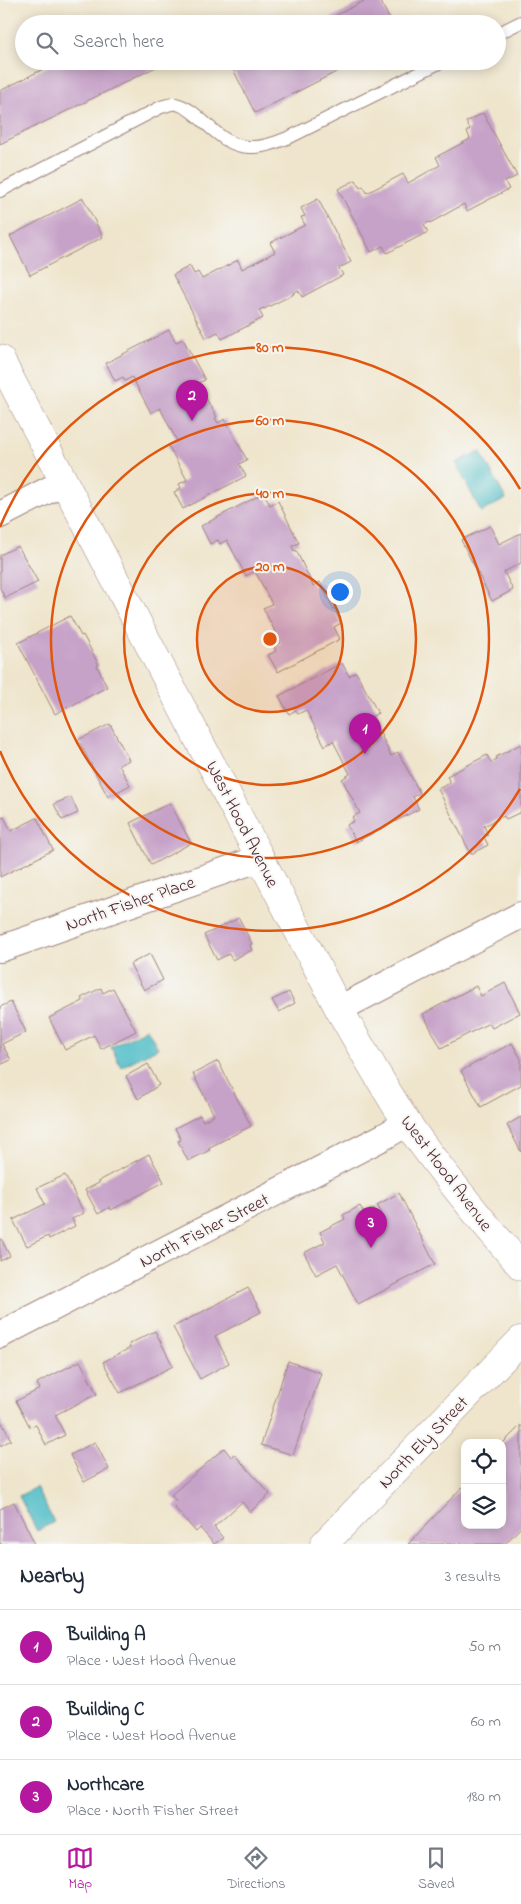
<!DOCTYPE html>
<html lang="en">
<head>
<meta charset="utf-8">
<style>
  body { margin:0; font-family:"Indie Flower",sans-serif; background:#f6f6f7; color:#1f2937 }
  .controls { position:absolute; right:15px; bottom:15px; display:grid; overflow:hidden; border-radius:10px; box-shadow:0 2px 12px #0003 }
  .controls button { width:45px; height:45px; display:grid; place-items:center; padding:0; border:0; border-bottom:1px solid #e0e1e3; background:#fff; color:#1f2937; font:25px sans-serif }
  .you { position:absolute; left:339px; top:591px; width:18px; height:18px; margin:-12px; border:4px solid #fff; border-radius:50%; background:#1a73e8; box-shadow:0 0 0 8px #1a73e833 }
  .badge { display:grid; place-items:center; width:32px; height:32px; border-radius:50%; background:#b5179e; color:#fff; font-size:16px; font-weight:700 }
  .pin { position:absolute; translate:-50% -41px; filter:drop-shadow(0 1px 2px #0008) }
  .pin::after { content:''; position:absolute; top:26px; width:18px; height:15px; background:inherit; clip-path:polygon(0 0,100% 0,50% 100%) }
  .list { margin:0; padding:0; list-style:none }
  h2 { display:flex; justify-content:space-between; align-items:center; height:65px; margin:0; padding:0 20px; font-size:21px }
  h2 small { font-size:16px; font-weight:400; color:#747a83 }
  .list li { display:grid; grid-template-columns:32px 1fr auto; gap:15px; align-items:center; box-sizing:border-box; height:75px; padding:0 20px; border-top:1px solid #e0e1e3 }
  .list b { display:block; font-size:19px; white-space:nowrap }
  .list p { margin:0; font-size:16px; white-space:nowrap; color:#747a83 }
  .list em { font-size:16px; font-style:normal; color:#747a83 }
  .icon { flex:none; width:28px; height:28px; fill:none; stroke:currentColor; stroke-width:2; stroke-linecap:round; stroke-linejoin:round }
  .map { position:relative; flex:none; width:521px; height:1544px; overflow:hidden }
  .search { position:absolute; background:#fff; box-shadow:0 2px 12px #0003; left:15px; right:15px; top:15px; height:55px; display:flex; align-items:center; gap:12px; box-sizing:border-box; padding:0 18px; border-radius:28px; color:#747a83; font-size:19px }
  .sheet { height:290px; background:#fff }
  nav { display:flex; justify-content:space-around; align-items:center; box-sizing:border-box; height:70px; border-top:1px solid #e0e1e3; background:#fff; font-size:14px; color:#747a83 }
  nav a { display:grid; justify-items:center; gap:2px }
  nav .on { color:#b5179e }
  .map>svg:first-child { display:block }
  .water { fill:#4fbdc8; stroke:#4c6e7a }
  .building { fill:#c6a1c8 }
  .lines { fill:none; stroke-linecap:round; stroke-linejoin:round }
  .lane-casing { stroke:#9c827c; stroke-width:14 }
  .street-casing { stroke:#9c827c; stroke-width:28 }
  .secondary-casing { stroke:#9c827c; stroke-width:29 }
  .lane { stroke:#fff; stroke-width:12 }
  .street { stroke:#fff; stroke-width:26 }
  .secondary { stroke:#fff; stroke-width:28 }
  .ring { fill:none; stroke:#e0560e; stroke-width:2.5 }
  .labels { text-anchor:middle; stroke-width:4; stroke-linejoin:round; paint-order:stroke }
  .street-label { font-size:18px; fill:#4a1f2b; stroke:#f6f6f2 }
  .centre { fill:#e0560e; stroke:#f6f6f2; stroke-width:2.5 }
  .ring-label { font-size:15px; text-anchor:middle; font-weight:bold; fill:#e0560e; stroke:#f6f6f2; stroke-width:4; stroke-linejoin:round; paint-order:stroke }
</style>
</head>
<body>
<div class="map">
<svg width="521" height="1544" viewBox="0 0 521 1544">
  <rect width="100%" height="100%" fill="#f6f6f2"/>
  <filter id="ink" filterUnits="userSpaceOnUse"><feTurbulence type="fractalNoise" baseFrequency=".02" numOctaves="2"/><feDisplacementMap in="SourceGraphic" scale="10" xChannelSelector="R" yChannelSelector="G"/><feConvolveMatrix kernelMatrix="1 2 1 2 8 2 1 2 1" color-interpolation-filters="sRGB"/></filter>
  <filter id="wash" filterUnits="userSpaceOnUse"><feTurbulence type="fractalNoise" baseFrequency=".0096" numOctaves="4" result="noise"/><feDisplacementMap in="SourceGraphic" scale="20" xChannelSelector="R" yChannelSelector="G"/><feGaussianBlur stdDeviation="1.12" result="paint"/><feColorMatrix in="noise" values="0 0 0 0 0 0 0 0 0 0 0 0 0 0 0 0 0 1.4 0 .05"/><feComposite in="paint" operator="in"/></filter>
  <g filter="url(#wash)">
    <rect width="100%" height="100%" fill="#efe5cc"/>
    <!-- water -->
    <g class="water">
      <path d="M480,451L506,499L481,512L456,463Z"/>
      <path d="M147,1028L158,1048L121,1067L111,1047Z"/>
      <path d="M36,1487L54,1522L37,1531L19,1496Z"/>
    </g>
    <g id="blocks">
      <!-- building -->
      <g class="building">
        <path d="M366,0H380L392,24H319Z"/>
        <path d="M59,61H160L162,64L0,144V91Z"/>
        <path d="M245,61H358L255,113L232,67Z"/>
        <path d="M483,113L517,176L505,182L509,189L467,211L464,204L430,223L429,222L424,225L428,232L387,253L383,246L371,252L338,189L356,180L360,188L363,186L367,193L403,174L408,183L440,165L436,157L470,139L467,131L470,129L466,122Z"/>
        <path d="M83,198L103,237L30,275L10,236Z"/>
        <path d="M318,199L351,262L339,268L343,275L302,297L298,290L293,293L294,294L264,309V308L259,310L263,318L222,339L218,332L206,338L173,275L190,266L194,274L198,272L202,279L238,260L242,269L275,252L270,243L305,225L301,217L305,216L301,208Z"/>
        <path d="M169,330L176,342L183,339L205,380L197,383L217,417L215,418L218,423L225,419L247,460L239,464L246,476L183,509L174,492L181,488L179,484L187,480L168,445L177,441L160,408L151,413L132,377L125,381L123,377L115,381L106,363Z"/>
        <path d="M264,493L270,505L278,501L299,543L292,546L294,551L296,550L313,586L320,582L341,623L334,627L340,639L278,672L268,655L276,651L274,647L281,643L263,608L272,604L255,571L246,576L227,540L220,544L218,540L210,544L201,526Z"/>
        <path d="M490,526L499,544L521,533V563L504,572L513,590L492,601L461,540Z"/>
        <path d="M18,546L38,582L5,598L0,588V555Z"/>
        <path d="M70,616L81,636L83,635L99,665L97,666L107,687L55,714L18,643Z"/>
        <path d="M342,663L349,676L356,672L378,713L371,717L373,721L374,720L391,756L398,752L420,793L413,797L419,809L356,842L347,825L354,821L352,817L360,813L342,779L350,774L333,741L325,746L306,710L298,714L296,710L289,714L279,696Z"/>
        <path d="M110,724L129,760L119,765L130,785L108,797L78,740Z"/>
        <path d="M521,744V812L506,819L504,816L484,826L488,835L484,837L488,845L471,854L438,789L450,783L447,776L487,755L491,762L497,759L496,757Z"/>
        <path d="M71,797L78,813L62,820L54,804Z"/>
        <path d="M170,803L191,843L151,865L130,823Z"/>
        <path d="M4,817L11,831L37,818L53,850L0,877V819Z"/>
        <path d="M239,918L252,944L250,945L252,950L232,960L229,954L217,960L204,935Z"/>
        <path d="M150,954L163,980L144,990L130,964Z"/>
        <path d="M505,983L520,1013L492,1028L489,1023L441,1048L423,1014L476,986L481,996Z"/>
        <path d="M101,988L103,993L113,988L136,1031L101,1049L94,1035L65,1050L49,1018L83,1001L81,998Z"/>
        <path d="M289,992L295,1003L279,1012L272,1000Z"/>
        <path d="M11,1002L26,1032L2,1044L11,1060L0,1065V1007Z"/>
        <path d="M512,1043L521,1059V1085L481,1107L461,1071Z"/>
        <path d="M218,1061L251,1126L208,1148L210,1150L188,1161L178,1141L181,1140L175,1128L200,1115L203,1121L214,1115L193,1074Z"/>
        <path d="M148,1064L159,1085L138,1099L126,1076Z"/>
        <path d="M521,1117V1152L507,1125Z"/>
        <path d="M149,1154L164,1182L111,1210L110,1207L98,1214L85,1190L99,1183V1181Z"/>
        <path d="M65,1175L84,1213L72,1219L75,1226L49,1239L48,1236L27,1246L13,1220L45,1204L37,1188Z"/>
        <path d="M399,1193L435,1264L358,1304L337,1264L316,1275L304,1253L325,1242L320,1232L345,1219L343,1215L360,1206L364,1213L374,1208L377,1214L381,1212L377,1205Z"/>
        <path d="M0,1237L10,1256L0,1261Z"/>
        <path d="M248,1288L261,1312L215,1336L229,1363L200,1379L173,1327Z"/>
        <path d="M155,1331L173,1366L120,1393L103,1362L130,1348L129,1344Z"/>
        <path d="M80,1361L97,1394L55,1415L65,1435L46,1445L36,1425L30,1427L16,1401L40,1389L37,1383Z"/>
        <path d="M288,1361L321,1373L293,1455L261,1445Z"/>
        <path d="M0,1419L11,1440L0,1446Z"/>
        <path d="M521,1425V1527L505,1544H408L465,1484V1525H502V1444Z"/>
        <path d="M95,1442L109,1469L84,1482L70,1455Z"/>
        <path d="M224,1448L231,1457L234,1454L270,1494L250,1512L242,1502L214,1527L223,1538L214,1544L200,1528L196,1532L174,1507L178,1503L171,1495Z"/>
        <path d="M14,1502L35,1544H0V1509Z"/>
      </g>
    </g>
  </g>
  <g filter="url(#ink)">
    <use href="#blocks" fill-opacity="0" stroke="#9c827c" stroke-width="1"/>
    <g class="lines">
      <!-- lane casing -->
      <g class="lane-casing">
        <g id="lane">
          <path d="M497,34L521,22"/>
          <path d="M0,191L161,107C166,106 172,103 176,104C200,109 217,146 249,147C263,148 277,142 290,137L443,61"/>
        </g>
      </g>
      <!-- street casing -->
      <g class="street-casing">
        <g id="street">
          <path d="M0,515L64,482"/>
          <path d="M0,949L261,858"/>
          <path d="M339,1009L521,915"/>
          <path d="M0,1335L385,1136L407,1123"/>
        </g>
      </g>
      <!-- secondary casing -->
      <g class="secondary-casing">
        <g id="secondary">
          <path d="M0,359L339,1009C361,1047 383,1086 407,1123C442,1173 481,1220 521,1266"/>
          <path d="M324,1544L521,1340"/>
        </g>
      </g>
      <!-- lane -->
      <use href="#lane" class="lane"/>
      <!-- street -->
      <use href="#street" class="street"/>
      <!-- secondary -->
      <use href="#secondary" class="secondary"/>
    </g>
  </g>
  <!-- distance rings -->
  <circle cx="270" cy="639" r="73" fill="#e0560e" fill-opacity=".12"/>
  <g class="ring">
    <circle cx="270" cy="639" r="73"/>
    <circle cx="270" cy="639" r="146"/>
    <circle cx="270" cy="639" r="219"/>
    <path d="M520 789A292 292 0 0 1 0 751M0 527A292 292 0 0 1 520 489"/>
  </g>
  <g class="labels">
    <!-- street labels -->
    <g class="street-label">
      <text transform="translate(243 824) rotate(63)" y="6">West Hood Avenue</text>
      <text transform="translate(130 903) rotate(-19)" y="6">North Fisher Place</text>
      <text transform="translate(447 1173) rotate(53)" y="6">West Hood Avenue</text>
      <text transform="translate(204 1230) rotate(-27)" y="6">North Fisher Street</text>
      <text transform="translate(423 1442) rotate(-46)" y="6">North Ely Street</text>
    </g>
  </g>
  <circle cx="270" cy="639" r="8" class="centre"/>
  <g class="ring-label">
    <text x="270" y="352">80 m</text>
    <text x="270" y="425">60 m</text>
    <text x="270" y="498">40 m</text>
    <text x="270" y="571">20 m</text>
  </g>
</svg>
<div class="controls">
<button><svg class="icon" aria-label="locate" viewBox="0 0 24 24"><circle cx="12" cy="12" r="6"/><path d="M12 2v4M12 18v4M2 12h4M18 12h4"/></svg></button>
<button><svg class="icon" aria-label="layers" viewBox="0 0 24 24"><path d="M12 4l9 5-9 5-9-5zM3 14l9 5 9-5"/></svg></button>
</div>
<div class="you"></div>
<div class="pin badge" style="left:365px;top:754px">1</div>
<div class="pin badge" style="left:192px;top:421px">2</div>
<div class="pin badge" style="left:371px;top:1248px">3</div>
<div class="search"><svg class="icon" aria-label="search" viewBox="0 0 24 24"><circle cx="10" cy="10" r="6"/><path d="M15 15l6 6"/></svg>Search here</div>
</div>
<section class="sheet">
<h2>Nearby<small>3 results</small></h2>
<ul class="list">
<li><span class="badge">1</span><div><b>Building A</b><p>Place · West Hood Avenue</p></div><em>50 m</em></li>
<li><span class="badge">2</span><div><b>Building C</b><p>Place · West Hood Avenue</p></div><em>60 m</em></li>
<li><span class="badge">3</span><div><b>Northcare</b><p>Place · North Fisher Street</p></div><em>180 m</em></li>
</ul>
</section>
<nav>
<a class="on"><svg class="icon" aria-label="map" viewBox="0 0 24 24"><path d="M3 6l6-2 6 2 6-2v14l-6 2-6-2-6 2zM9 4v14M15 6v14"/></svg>Map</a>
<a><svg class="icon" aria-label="directions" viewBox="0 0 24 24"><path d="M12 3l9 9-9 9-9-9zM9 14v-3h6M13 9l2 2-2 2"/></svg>Directions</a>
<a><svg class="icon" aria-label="saved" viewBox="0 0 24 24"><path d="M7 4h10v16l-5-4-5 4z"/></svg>Saved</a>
</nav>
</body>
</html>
